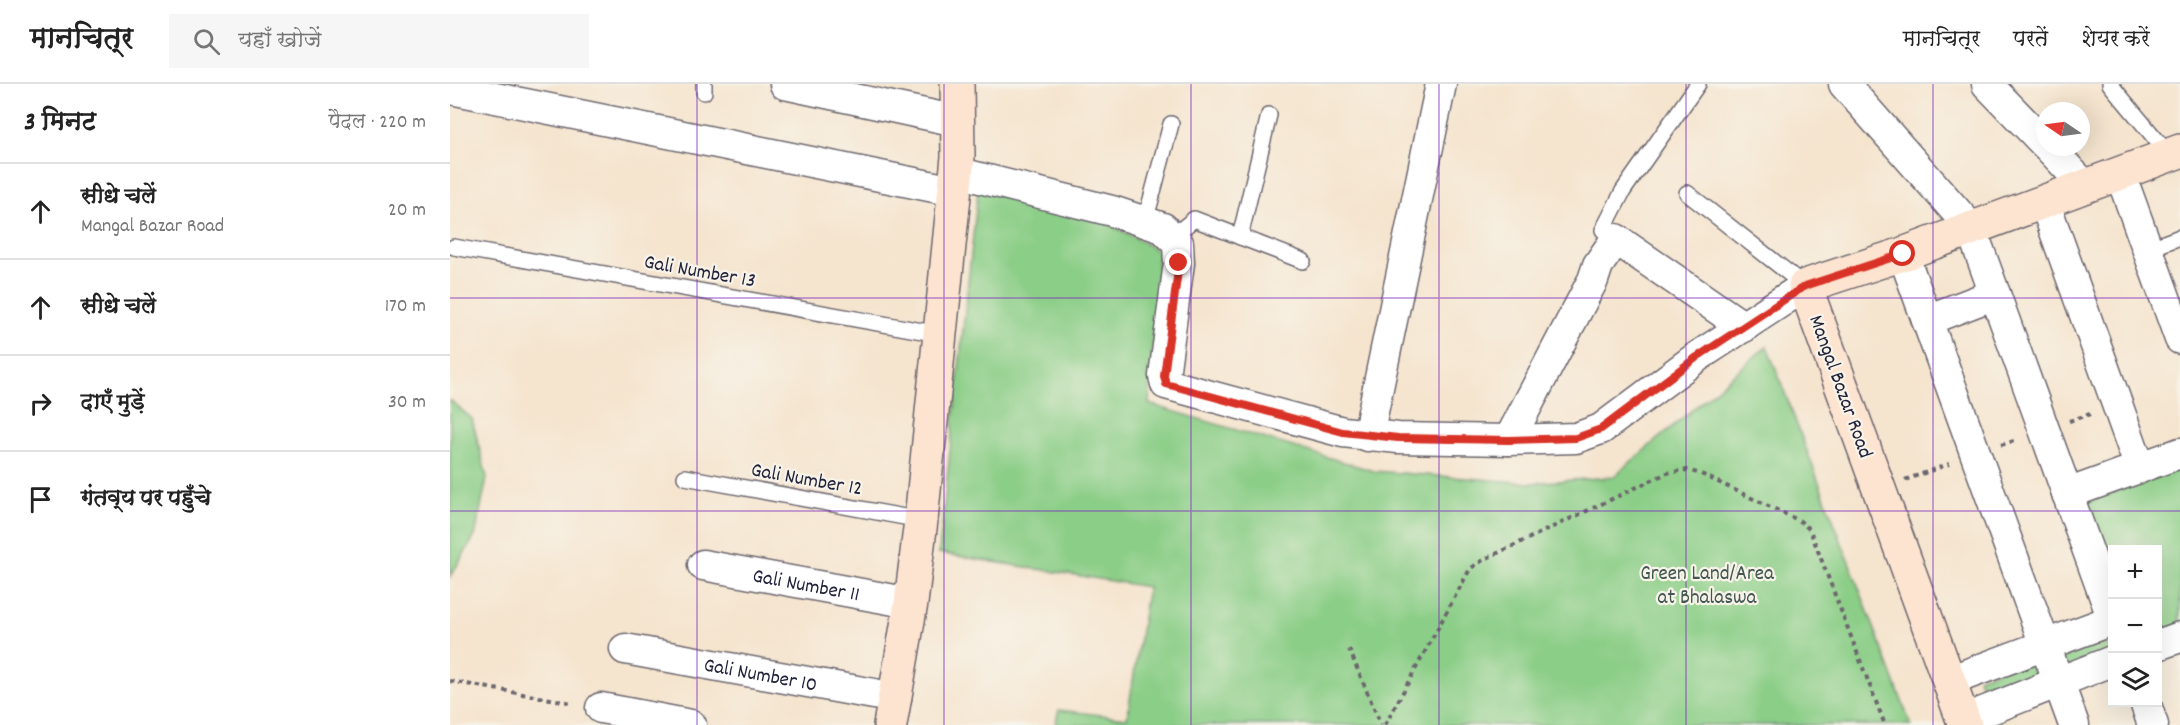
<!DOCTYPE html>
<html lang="hi">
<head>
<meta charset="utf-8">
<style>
  body { margin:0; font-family:Dekko,"Playpen Sans Deva",sans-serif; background:#f6f6f6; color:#222 }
  .controls { position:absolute; right:18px; bottom:18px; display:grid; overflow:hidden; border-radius:0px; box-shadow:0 6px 24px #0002 }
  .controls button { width:54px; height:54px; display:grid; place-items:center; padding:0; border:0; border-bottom:2px solid #e0e0e0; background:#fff; color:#222; font:30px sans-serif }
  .compass { position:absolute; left:1586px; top:18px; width:54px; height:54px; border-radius:50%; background:#fff; box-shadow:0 6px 24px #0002; rotate:283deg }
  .stop { position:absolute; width:18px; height:18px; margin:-14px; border:4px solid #d93025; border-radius:50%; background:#fff }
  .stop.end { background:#d93025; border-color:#fff; box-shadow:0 2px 6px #0008 }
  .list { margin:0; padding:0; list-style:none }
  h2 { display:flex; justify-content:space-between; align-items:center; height:78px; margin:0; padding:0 24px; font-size:26px }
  h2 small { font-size:20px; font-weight:400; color:#767676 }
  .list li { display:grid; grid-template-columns:39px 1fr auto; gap:18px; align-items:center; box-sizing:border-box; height:96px; padding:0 24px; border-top:2px solid #e0e0e0 }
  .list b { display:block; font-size:22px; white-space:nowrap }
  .list p { margin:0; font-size:20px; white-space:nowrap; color:#767676 }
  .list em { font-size:20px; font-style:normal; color:#767676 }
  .icon { flex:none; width:33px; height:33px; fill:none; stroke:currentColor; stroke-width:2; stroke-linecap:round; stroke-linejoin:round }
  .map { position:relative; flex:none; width:1730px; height:641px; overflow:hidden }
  header { display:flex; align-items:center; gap:36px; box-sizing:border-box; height:84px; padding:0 30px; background:#fff; border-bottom:2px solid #e0e0e0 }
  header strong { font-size:28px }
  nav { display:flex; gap:33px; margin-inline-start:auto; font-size:21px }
  .search { width:420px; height:54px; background:#f6f6f6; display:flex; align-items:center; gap:15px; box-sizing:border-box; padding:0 21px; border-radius:0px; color:#767676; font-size:22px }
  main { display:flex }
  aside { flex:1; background:#fff }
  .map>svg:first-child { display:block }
  .green { fill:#8bce87; stroke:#567861; stroke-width:1.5 }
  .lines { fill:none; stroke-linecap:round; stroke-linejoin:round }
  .lane-casing { stroke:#6c666e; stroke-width:18 }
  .street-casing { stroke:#6c666e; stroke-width:33 }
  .secondary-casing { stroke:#6c666e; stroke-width:36 }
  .path { stroke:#6c666e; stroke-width:4; stroke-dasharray:4.5 4.5; stroke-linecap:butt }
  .lane { stroke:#fff; stroke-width:15 }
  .street { stroke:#fff; stroke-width:30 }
  .secondary { stroke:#fde4d0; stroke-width:33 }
  .route { stroke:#d93025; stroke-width:8 }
  .grid { fill:none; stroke:#7b2cbf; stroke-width:1.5; stroke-opacity:0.55 }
  .labels { text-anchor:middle; stroke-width:4.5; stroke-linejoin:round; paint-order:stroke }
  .street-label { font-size:21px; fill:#22223b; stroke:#f7f3e8 }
  .park-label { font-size:21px; fill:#425652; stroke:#f7f3e8 }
</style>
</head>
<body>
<header>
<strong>मानचित्र</strong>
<div class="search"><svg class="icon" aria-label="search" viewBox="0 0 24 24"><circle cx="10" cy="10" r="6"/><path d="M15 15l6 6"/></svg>यहाँ खोजें</div>
<nav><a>मानचित्र</a><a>परतें</a><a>शेयर करें</a></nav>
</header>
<main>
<aside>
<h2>3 मिनट<small>पैदल · 220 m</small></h2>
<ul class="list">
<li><svg class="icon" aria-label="ahead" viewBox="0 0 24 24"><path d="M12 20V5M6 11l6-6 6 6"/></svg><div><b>सीधे चलें</b><p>Mangal Bazar Road</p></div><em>20 m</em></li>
<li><svg class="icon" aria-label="ahead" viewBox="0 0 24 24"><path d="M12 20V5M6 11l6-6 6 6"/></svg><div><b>सीधे चलें</b></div><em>170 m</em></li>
<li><svg class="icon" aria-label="right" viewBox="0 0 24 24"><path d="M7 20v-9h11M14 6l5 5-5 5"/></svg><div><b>दाएँ मुड़ें</b></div><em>30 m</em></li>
<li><svg class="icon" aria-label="arrive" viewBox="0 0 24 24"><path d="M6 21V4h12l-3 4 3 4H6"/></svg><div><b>गंतव्य पर पहुँचे</b></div></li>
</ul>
</aside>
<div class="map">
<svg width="1730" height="641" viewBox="0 0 1730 641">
  <rect width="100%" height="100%" fill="#f7f3e8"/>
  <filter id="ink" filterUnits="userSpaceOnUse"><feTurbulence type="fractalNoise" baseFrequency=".0167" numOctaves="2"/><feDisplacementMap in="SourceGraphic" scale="12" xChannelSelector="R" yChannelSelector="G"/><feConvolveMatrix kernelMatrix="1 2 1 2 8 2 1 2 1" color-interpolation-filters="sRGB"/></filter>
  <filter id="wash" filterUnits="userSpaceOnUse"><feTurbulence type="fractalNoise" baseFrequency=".008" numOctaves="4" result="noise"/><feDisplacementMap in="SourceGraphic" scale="24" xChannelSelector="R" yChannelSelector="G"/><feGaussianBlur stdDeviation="1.35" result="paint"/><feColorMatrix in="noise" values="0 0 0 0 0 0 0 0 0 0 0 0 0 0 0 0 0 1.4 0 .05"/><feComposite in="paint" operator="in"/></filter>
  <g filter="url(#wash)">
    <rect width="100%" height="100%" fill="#f5e4ce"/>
    <!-- green -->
    <g class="green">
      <path d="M528,106L658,139L709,167L699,320L924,387L1081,399L1163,393L1317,262L1461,641H605L609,626L677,634L698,503L489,469Z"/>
      <path d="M0,316L22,335L37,394L25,452L0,493Z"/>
      <path d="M1730,382V541L1708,550V466H1662V508L1630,421Z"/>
      <path d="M1659,543L1662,552V572L1538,621L1528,594Z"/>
    </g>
  </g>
  <g filter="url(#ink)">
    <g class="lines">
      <!-- lane casing -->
      <g class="lane-casing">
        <g id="lane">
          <path d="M1660,0L1719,71"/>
          <path d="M254,8V0"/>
          <path d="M1237,109L1355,202"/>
          <path d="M695,138L721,40"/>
          <path d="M722,153L744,135L853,177"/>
          <path d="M790,153L819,31"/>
          <path d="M1166,155L1153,146L1173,107L1248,0"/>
          <path d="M4,163L489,250"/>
          <path d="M1698,165L1730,153"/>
          <path d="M235,393L471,436"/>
        </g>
      </g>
      <!-- street casing -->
      <g class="street-casing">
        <g id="street">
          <path d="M335,0L507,37"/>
          <path d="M1394,0L1521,144L1662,533"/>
          <path d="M1537,0L1595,60"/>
          <path d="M1,5L504,107"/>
          <path d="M1598,63L1635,102"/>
          <path d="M506,88L662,127L713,144L728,159L729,179L714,292L716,300L893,348L948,354L1059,356L1126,354L1151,345L1247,273L1355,202"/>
          <path d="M1670,89L1730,255"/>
          <path d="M1594,117L1690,384"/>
          <path d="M1453,170L1624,641"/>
          <path d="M1477,236L1545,210"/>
          <path d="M918,352L991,0"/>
          <path d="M1059,356L1143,196L1148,181L1166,155L1294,243"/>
          <path d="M1617,410L1730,369"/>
          <path id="s1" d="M253,481L461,519"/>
          <path d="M1708,561L1730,553"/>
          <path id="s2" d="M175,565L446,614"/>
          <path d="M1499,597L1662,536"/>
          <path d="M1695,618L1703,641"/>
          <path d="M151,624L241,641"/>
          <path d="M1513,636L1662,577"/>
        </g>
      </g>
      <!-- secondary casing -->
      <g class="secondary-casing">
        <g id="secondary">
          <path d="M440,641L461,519L471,436L508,73L507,0"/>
          <path d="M1515,641L1355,202L1453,170L1730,67"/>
        </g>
      </g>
      <!-- path -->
      <g class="path">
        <path d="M1619,337L1640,330"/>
        <path d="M1551,361L1567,356"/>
        <path d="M1455,396L1499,380"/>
        <path d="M899,565L931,641"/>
        <path d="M0,597L123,619"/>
        <path d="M935,641L1020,485L1033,476L1217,389L1237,386L1251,390L1350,437L1360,446L1435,641"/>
      </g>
      <!-- lane -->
      <use href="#lane" class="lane"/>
      <!-- street -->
      <use href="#street" class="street"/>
      <!-- secondary -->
      <use href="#secondary" class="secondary"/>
    </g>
  </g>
  <g class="lines" filter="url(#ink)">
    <!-- route -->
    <path class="route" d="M729,179L714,292L716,300L893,348L948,354L1059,356L1126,354L1151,345L1247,273L1355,202L1453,170"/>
  </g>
  <!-- grid -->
  <path class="grid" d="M247,0V641M494,0V641M741,0V641M989,0V641M1236,0V641M1483,0V641M0,214H1730M0,427H1730"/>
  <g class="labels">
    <!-- street labels -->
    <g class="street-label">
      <text transform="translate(250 186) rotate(10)" y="7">Gali Number 13</text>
      <text transform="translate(1392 302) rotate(70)" y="7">Mangal Bazar Road</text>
      <text transform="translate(357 394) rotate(10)" y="7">Gali Number 12</text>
      <text dy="7" stroke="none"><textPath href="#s1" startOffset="105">Gali Number 11</textPath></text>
      <text dy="7" stroke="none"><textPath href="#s2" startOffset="138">Gali Number 10</textPath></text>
    </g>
    <!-- park labels -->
    <g class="park-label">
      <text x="1257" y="495">Green Land/Area<tspan x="1257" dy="24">at Bhalaswa</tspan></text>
    </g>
  </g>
</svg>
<div class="controls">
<button>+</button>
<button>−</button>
<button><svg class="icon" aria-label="layers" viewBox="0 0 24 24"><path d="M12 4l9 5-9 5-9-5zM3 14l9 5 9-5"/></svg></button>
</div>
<svg class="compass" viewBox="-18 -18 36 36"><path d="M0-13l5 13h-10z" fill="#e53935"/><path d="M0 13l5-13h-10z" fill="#767676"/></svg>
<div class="stop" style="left:1453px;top:170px"></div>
<div class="stop end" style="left:729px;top:179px"></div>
</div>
</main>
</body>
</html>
